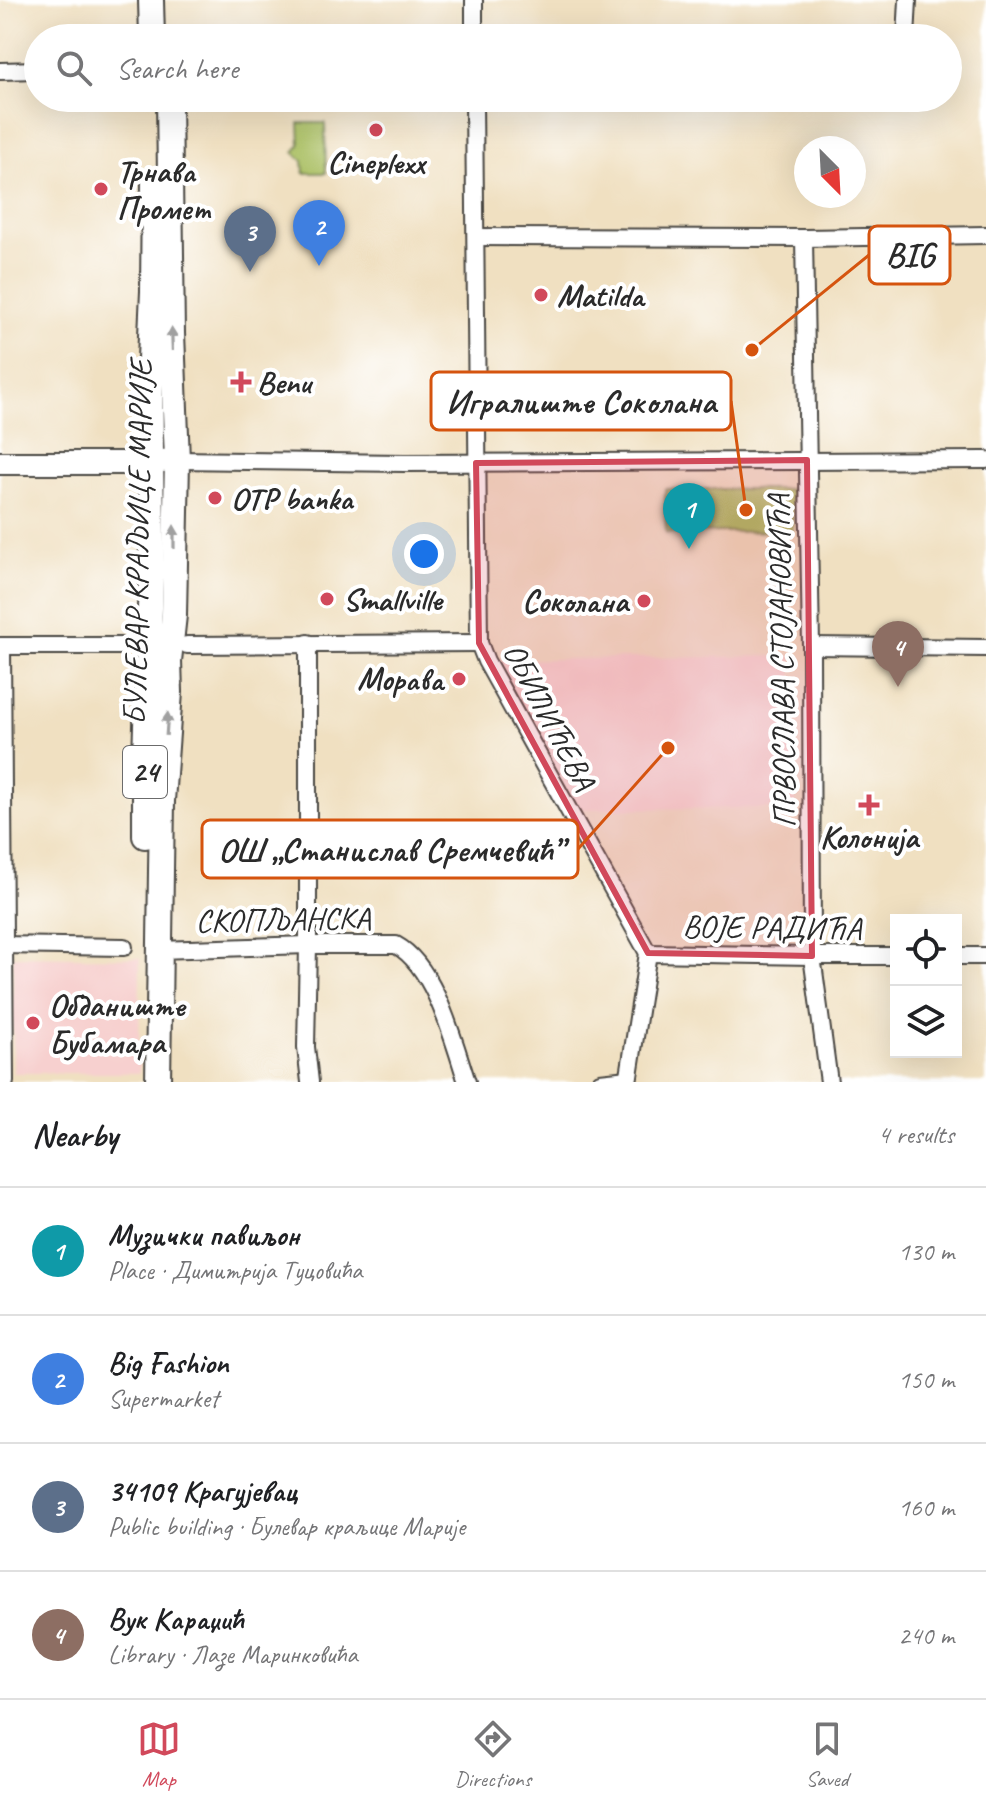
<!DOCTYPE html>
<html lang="en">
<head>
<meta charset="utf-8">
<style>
  body { margin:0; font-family:Caveat,sans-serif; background:#f6f6f6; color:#202124 }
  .controls { position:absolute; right:24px; bottom:24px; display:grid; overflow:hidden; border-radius:0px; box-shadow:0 8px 32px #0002 }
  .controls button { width:72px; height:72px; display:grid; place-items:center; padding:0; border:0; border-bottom:2px solid #e0e0e0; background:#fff; color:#202124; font:40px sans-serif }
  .compass { position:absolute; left:794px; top:136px; width:72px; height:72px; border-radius:50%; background:#fff; box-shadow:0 8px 32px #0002; rotate:156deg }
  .you { position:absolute; left:424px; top:554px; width:28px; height:28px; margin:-20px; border:6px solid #fff; border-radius:50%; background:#1a73e8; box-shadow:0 0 0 12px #1a73e833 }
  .badge { display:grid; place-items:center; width:52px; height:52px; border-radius:50%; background:#d1495b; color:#fff; font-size:26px; font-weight:700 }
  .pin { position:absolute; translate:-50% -66px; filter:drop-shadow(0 2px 4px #0008) }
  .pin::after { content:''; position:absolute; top:42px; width:28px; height:24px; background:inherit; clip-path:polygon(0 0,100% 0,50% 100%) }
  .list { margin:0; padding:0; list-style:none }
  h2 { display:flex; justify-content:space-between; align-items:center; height:104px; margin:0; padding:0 32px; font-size:34px }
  h2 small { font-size:26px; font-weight:400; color:#757577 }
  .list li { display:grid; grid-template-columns:52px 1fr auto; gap:24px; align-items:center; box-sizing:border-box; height:128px; padding:0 32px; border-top:2px solid #e0e0e0 }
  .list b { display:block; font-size:30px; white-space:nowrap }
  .list p { margin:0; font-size:26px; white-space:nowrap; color:#757577 }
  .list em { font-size:26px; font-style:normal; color:#757577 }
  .icon { flex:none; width:44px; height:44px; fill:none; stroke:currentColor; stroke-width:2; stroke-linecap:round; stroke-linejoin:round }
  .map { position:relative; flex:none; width:986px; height:1082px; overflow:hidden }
  .search { position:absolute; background:#fff; box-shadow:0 8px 32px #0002; left:24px; right:24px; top:24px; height:88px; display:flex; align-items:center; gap:20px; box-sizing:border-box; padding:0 28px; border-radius:44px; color:#757577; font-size:30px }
  .sheet { height:616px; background:#fff }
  nav { display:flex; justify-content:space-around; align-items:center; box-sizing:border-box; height:112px; border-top:2px solid #e0e0e0; background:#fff; font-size:22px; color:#757577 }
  nav a { display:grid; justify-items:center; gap:4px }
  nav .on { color:#d1495b }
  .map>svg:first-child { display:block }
  .built { fill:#f7d0cf }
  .green { fill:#abc065; stroke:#6b7648; stroke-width:2 }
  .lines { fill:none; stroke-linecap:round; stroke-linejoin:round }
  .street-casing { stroke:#494642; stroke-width:20 }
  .secondary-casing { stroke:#494642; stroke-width:26 }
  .primary-casing { stroke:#494642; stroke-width:28 }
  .street { stroke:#fff; stroke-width:16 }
  .secondary { stroke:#fff; stroke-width:22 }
  .primary { stroke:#fff; stroke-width:24 }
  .oneway { fill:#a0a0a0 }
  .marked { fill:#d1495b; fill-opacity:0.2; stroke:#d1495b; stroke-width:6; stroke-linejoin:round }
  .poi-dot { fill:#d1495b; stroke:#fff; stroke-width:3 }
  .labels { text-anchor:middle; stroke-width:8; stroke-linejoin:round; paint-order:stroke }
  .shield { fill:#fff; stroke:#6b6b6b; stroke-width:2 }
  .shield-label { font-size:30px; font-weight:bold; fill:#2b2b2b }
  .poi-label { font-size:32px; font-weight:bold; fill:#2b2b2b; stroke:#fff; text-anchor:start }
  .street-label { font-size:32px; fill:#2b2b2b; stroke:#fff }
  .leader { fill:none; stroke:#d5540f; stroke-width:3 }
  .callout-dot { fill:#d5540f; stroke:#fff; stroke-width:3 }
  .callout { fill:#fff; stroke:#d5540f; stroke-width:3 }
  .callout-label { font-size:34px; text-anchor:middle; font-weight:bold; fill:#2b2b2b }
</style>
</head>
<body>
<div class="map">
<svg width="986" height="1082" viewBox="0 0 986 1082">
  <rect width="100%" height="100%" fill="#fff"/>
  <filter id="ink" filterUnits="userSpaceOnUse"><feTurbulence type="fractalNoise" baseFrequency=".0125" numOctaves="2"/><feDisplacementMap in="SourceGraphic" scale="16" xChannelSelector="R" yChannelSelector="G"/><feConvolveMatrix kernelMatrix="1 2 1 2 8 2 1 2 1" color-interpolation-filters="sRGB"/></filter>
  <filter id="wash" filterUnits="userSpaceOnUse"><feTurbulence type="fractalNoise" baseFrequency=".006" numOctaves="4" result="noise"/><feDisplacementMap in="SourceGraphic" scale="32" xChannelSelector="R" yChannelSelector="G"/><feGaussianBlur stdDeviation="1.8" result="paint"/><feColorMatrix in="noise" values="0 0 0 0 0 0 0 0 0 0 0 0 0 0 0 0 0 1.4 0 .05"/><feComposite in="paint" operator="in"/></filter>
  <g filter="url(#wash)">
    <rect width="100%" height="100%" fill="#f0e0c1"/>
    <!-- built -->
    <g class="built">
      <path d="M792,656L795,808L577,809L498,670V660Z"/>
      <path d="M13,956L140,958L139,1073H13Z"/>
    </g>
    <!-- green -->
    <g class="green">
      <path d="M299,123H325L326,173H304L303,161L294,152L300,145Z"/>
      <path d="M665,489H792L793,531L666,533Z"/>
    </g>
  </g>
  <g filter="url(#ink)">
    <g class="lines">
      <!-- street casing -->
      <g class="street-casing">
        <g id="street">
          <path d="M474,0V38"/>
          <path d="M906,38L908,0"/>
          <path d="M0,71L38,70"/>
          <path d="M474,98L479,643L486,661L648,953L628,1082"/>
          <path d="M476,237L804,238L986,235"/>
          <path d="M804,238L811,646L812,956L829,1082"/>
          <path d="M177,460L405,463L986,460"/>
          <path d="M308,643V945L306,1047L310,1082"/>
          <path d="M187,645L479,643"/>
          <path d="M0,646H120"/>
          <path d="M2,646C2,792 5,937 5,1082"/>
          <path d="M811,646L986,648"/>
          <path d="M0,945L124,947"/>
          <path d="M159,950L308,945H396C435,966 454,1043 467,1082"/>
          <path d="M648,953L812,956H896"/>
          <path d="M956,956H986"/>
          <path d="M600,1082L628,1079"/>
        </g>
      </g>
      <!-- secondary casing -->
      <g class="secondary-casing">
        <path id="secondary" d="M0,463H128L177,460"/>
      </g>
      <!-- primary casing -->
      <g class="primary-casing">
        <g id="primary">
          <path d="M151,0L152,38"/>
          <path d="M145,836V756L152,548L150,358L153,291L154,181"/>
          <path d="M158,1082L162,801L170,692L169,661L174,615L177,460L172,333L169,98"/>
        </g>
      </g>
      <!-- street -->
      <use href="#street" class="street"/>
      <!-- secondary -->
      <use href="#secondary" class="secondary"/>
      <!-- primary -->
      <use href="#primary" class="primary"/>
    </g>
    <!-- one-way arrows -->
    <defs><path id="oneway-solid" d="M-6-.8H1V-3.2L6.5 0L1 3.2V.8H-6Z" transform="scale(2)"/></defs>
    <g class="oneway">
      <use href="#oneway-solid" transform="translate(172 339) rotate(-92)"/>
      <use href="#oneway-solid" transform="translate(174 537) rotate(-90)"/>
      <use href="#oneway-solid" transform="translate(167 724) rotate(-86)"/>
    </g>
  </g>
  <!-- marked area -->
  <path class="marked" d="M807,460L812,956L648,953L479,643L476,463Z"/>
  <!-- markers -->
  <g class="poi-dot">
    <circle cx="376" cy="130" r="8"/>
    <circle cx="101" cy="189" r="8"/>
    <circle cx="541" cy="295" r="8"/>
    <path d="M237 370h8v8h8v8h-8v8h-8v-8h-8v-8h8z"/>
    <circle cx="215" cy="498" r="8"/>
    <circle cx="327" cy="599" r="8"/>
    <circle cx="644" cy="601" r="8"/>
    <circle cx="459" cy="679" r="8"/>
    <path d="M865 793h8v8h8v8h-8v8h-8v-8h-8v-8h8z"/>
    <circle cx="33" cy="1023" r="8"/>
  </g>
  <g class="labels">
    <!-- shield labels -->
    <rect class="shield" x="123" y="746" width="44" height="52" rx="6"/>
    <g class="shield-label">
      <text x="145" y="782">24</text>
    </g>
    <!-- poi labels -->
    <g class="poi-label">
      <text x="376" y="173" text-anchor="middle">Cineplexx</text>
      <text x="117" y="182">Трнава<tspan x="117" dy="37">Промет</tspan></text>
      <text x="557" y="306">Matilda</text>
      <text x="257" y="393">Benu</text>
      <text x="231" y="509">OTP banka</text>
      <text x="343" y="610">Smallville</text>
      <text x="628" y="612" text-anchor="end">Соколана</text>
      <text x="443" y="690" text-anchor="end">Морава</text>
      <text x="869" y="848" text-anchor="middle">Колонија</text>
      <text x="49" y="1016">Обданиште<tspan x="49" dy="37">Бубамара</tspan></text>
    </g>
    <!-- street labels -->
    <g class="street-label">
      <text transform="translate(137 542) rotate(-89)" y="11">БУЛЕВАР КРАЉИЦЕ МАРИЈЕ</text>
      <text transform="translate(781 661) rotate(-91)" y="11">ПРВОСЛАВА СТОЈАНОВИЋА</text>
      <text transform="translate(550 716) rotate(62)" y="11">ОБИЛИЋЕВА</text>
      <text transform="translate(283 919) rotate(-1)" y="11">СКОПЉАНСКА</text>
      <text transform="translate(772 927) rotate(1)" y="11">ВОЈЕ РАДИЋА</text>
    </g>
  </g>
  <!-- callouts -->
  <path class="leader" d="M752 350L869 255M746 510L731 401M668 748L578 849"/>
  <g class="callout-dot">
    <circle cx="752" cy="350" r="8"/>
    <circle cx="746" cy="510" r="8"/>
    <circle cx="668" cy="748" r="8"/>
  </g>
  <g class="callout">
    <rect x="869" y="226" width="81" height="58" rx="8"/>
    <rect x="431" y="372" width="300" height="58" rx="8"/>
    <rect x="202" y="820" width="376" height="58" rx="8"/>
  </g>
  <g class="callout-label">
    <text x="910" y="266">BIG</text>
    <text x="581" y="413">Игралиште Соколана</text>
    <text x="390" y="861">ОШ „Станислав Сремчевић”</text>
  </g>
</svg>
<div class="controls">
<button><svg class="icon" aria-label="locate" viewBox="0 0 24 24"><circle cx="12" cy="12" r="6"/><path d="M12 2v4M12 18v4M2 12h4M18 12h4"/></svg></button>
<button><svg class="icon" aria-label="layers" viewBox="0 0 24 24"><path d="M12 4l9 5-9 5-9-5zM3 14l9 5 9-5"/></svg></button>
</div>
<svg class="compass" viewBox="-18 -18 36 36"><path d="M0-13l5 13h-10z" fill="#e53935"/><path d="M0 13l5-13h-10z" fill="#757577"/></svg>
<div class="you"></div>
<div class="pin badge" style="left:689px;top:549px;background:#0f9aa8">1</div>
<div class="pin badge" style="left:319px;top:266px;background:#3f7fe0">2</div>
<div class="pin badge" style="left:250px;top:272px;background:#5c6f8a">3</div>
<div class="pin badge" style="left:898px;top:687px;background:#8d6e63">4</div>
<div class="search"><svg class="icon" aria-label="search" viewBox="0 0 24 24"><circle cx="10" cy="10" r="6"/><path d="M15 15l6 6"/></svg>Search here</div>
</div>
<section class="sheet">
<h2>Nearby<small>4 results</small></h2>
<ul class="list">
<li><span class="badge" style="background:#0f9aa8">1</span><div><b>Музички павиљон</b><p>Place · Димитрија Туцовића</p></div><em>130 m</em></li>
<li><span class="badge" style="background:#3f7fe0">2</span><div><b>Big Fashion</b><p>Supermarket</p></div><em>150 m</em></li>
<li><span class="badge" style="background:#5c6f8a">3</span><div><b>34109 Крагујевац</b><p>Public building · Булевар краљице Марије</p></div><em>160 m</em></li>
<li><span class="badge" style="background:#8d6e63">4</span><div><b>Вук Караџић</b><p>Library · Лазе Маринковића</p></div><em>240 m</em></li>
</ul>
</section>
<nav>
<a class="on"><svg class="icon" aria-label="map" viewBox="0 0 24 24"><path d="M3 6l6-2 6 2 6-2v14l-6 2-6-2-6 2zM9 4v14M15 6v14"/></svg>Map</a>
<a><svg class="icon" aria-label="directions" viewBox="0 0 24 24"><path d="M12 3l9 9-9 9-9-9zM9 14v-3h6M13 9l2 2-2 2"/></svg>Directions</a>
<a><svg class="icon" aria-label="saved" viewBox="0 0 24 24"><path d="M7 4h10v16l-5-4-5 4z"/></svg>Saved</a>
</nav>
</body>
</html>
